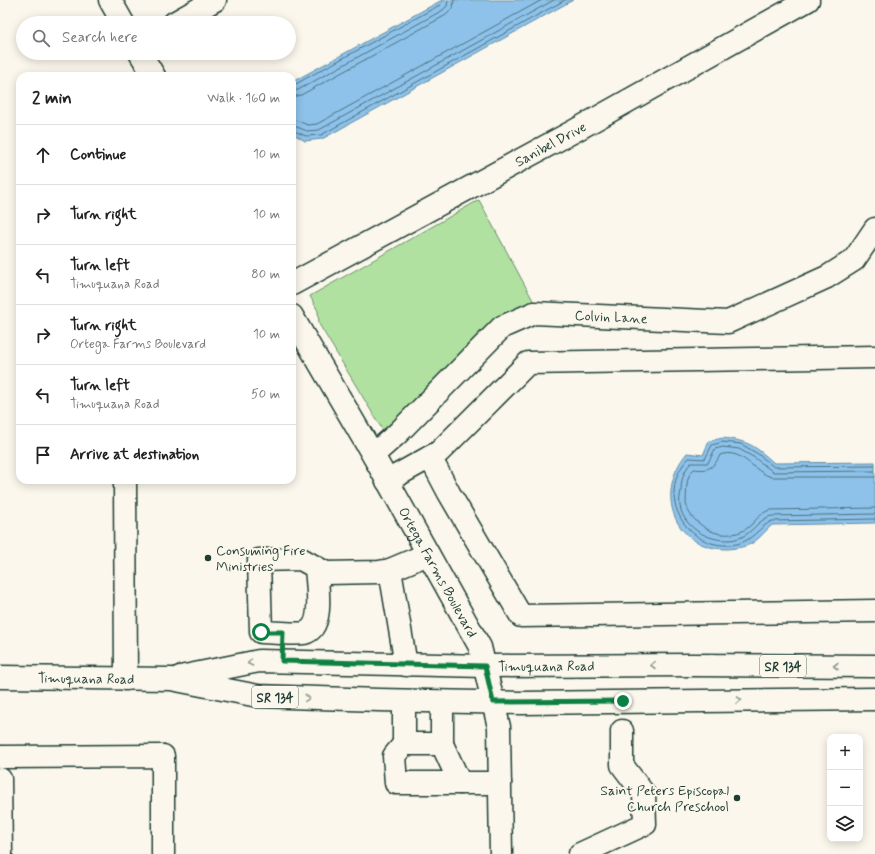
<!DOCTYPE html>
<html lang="en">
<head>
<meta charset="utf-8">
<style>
  body { margin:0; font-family:Mynerve,sans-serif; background:#f6f6f6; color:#222 }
  .controls { position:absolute; right:12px; bottom:12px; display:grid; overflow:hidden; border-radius:8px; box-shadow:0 2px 10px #0003 }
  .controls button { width:36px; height:36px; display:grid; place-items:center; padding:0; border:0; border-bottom:1px solid #e0e0e0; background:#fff; color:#222; font:20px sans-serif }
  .stop { position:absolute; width:12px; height:12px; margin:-9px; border:3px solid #0b8043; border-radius:50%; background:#fff }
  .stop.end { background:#0b8043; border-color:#fff; box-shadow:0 1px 4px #0008 }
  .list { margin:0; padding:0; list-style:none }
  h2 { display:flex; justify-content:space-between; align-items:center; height:52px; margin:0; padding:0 16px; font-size:17px }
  h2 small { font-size:13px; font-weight:400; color:#767676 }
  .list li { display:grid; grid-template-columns:26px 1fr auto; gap:12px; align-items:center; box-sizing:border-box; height:60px; padding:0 16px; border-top:1px solid #e0e0e0 }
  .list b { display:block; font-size:15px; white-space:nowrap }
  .list p { margin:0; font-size:13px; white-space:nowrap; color:#767676 }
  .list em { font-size:13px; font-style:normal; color:#767676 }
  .icon { flex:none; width:22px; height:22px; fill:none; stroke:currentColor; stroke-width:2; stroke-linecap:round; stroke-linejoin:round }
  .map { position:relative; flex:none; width:875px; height:854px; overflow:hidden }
  .search { position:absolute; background:#fff; box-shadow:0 2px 10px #0003; left:16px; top:16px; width:280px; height:44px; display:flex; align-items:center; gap:10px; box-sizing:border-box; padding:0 14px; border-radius:22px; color:#767676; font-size:15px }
  .panel { position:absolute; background:#fff; box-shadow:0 2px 10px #0003; left:16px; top:72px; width:280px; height:412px; border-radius:12px }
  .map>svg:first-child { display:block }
  .green { fill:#b1e1a1; stroke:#688f6a }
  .water { fill:#8ec2eb; stroke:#628da2 }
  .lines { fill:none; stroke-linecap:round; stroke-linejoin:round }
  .shore { stroke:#4b727d; stroke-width:1 }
  .minor-casing { stroke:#1f3d34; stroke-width:25 }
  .major-casing { stroke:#1f3d34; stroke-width:25 }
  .minor { stroke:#fbf7ec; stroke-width:22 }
  .major { stroke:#fbf7ec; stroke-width:22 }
  .oneway { stroke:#8d9a90 }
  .route { stroke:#0b8043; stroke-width:5 }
  .poi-dot { fill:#1f3d34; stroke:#fbf7ec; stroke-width:1.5 }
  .labels { text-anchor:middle; stroke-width:4; stroke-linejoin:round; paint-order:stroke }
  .shield { fill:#fbf7ec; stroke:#61756b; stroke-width:1 }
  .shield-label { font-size:13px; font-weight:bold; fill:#1f3d34 }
  .street-label { font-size:14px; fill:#1f3d34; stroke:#fbf7ec }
  .poi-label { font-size:14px; fill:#1f3d34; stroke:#fbf7ec; text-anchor:start }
</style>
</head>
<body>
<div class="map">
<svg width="875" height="854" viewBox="0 0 875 854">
  <rect width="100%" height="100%" fill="#fbf7ec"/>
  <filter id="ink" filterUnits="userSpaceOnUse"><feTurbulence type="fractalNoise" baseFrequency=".025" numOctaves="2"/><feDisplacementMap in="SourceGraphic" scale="8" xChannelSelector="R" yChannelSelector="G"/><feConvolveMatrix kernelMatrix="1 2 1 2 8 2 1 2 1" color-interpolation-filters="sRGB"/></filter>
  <g filter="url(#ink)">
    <!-- green -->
    <path class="green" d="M479,200L536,306L385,434L319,324L318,311L310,296Z"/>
    <!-- water -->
    <g class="water">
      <path d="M442,0H573L322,139L305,141L292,133V82Z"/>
      <path d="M723,438C749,441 755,446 774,463L875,462V523L772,525C766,530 761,537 754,542C747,547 737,548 728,549C673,550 654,492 687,453L703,455L709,441Z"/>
    </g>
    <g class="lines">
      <!-- shore -->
      <g class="shore">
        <path d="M292,86L440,5L443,0"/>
        <path d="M292,91L298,90L443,10L447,6L448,0"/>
        <path d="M292,97L301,95L446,15L453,8L454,0"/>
        <path d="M292,119L308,125L317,124L542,0"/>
        <path d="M292,125L307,131L319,130L554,0"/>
        <path d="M292,130L306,136L321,135L565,0"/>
        <path d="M875,466L774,467L758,454L741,444L723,442L712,445L705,459L689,458C653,494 687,554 737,544C752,541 759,527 772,521L875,519"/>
        <path d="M875,471L773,472L755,458L739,449L723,447L715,449L708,463H691C684,470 681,480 681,491C680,496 679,502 680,506C684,530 714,544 736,539C751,536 757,520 771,516L875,514"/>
        <path d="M875,477H772C754,473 742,447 720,455C714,468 708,471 694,469C685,477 687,491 686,501C686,511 693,519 700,524C712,535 732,538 746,529C755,523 759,513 770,510L875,508"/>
      </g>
      <!-- minor casing -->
      <g class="minor-casing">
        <g id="minor">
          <path d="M110,0L123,23"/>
          <path d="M174,23L215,0"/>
          <path d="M140,53L154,76"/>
          <path id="s1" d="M292,284L576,130L808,0"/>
          <path id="s2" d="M292,316L373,455L480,647L499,727L501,854"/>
          <path id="s3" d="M373,455L398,433L502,327L534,313L728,322L827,277L854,260L875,229"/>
          <path d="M430,457L439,452L528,363L875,357"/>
          <path d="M125,480L126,679"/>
          <path d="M387,481L430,457L449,493L521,616L875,611"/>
          <path d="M316,568C317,585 325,628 304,633C293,635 273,632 261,632L259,560L301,559L326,573L379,572L390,570L428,554"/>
          <path d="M390,570L406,665"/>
          <path d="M404,701V744H442V702"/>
          <path d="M404,744L394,756L396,783H500"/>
          <path d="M442,744L460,783"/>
          <path d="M0,757L163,756V854"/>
          <path d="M0,779L1,854"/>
          <path d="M580,854L645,824L644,794L622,765V731"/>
        </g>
      </g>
      <!-- major casing -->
      <g class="major-casing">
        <g id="major">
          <path id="s4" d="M0,677L171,679L258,696L379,700L521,703L875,699"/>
          <path id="s5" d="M180,677L259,661L485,666L692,665L875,666"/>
        </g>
      </g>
      <!-- minor -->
      <use href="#minor" class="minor"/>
      <!-- major -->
      <use href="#major" class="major"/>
    </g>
    <!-- one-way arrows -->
    <defs><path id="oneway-chevron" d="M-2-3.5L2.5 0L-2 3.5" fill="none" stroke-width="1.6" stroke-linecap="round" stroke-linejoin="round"/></defs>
    <g class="oneway">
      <use href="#oneway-chevron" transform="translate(250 663) rotate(168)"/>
      <use href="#oneway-chevron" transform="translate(653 665) rotate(180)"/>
      <use href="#oneway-chevron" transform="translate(836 666) rotate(-180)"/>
      <use href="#oneway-chevron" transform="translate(307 698) rotate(2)"/>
      <use href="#oneway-chevron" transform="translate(739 700) rotate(-1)"/>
    </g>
  </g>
  <g class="lines" filter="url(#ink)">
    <!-- route -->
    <path class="route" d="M261,632H283L282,661L485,666L493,702L623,701"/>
  </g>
  <!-- markers -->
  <g class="poi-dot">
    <circle cx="208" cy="558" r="4"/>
    <circle cx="737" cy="798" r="4"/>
  </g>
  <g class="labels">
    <!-- shield labels -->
    <g class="shield">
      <rect x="760" y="655" width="46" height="22" rx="3"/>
      <rect x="252" y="686" width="46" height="22" rx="3"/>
    </g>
    <g class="shield-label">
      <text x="783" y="671">SR 134</text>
      <text x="275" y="702">SR 134</text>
    </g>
    <!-- street labels -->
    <g class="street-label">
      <text dy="5" stroke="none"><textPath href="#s1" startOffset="294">Sanibel Drive</textPath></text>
      <text dy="5" stroke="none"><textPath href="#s3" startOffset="294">Colvin Lane</textPath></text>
      <text dy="5" stroke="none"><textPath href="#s2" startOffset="295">Ortega Farms Boulevard</textPath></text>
      <text dy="5" stroke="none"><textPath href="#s5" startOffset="368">Timuquana Road</textPath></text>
      <text dy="5" stroke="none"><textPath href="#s4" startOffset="86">Timuquana Road</textPath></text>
    </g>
    <!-- poi labels -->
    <g class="poi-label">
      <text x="216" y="555">Consuming Fire<tspan x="216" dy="16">Ministries</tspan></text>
      <text x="729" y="795" text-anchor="end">Saint Peters Episcopal<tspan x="729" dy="16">Church Preschool</tspan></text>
    </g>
  </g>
</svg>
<div class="controls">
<button>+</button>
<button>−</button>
<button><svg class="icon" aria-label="layers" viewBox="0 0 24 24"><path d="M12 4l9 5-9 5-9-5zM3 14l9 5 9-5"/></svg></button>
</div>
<div class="stop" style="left:261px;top:632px"></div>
<div class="stop end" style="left:623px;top:701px"></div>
<div class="search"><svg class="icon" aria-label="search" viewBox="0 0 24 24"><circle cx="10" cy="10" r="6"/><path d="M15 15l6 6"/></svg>Search here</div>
<section class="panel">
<h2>2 min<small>Walk · 160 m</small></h2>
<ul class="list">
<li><svg class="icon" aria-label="ahead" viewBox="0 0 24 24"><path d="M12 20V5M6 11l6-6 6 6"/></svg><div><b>Continue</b></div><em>10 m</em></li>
<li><svg class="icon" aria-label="right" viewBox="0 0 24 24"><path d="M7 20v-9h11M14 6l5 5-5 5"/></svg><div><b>Turn right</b></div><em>10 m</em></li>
<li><svg class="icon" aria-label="left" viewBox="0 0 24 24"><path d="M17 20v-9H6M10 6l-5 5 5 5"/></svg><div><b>Turn left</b><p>Timuquana Road</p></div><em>80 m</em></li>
<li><svg class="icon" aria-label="right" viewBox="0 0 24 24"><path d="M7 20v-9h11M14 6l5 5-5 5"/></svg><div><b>Turn right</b><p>Ortega Farms Boulevard</p></div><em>10 m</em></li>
<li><svg class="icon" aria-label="left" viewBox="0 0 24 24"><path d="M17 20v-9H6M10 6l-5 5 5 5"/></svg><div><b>Turn left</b><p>Timuquana Road</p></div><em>50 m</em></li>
<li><svg class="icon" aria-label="arrive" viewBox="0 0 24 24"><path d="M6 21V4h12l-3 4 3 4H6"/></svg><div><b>Arrive at destination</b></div></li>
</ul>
</section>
</div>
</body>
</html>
